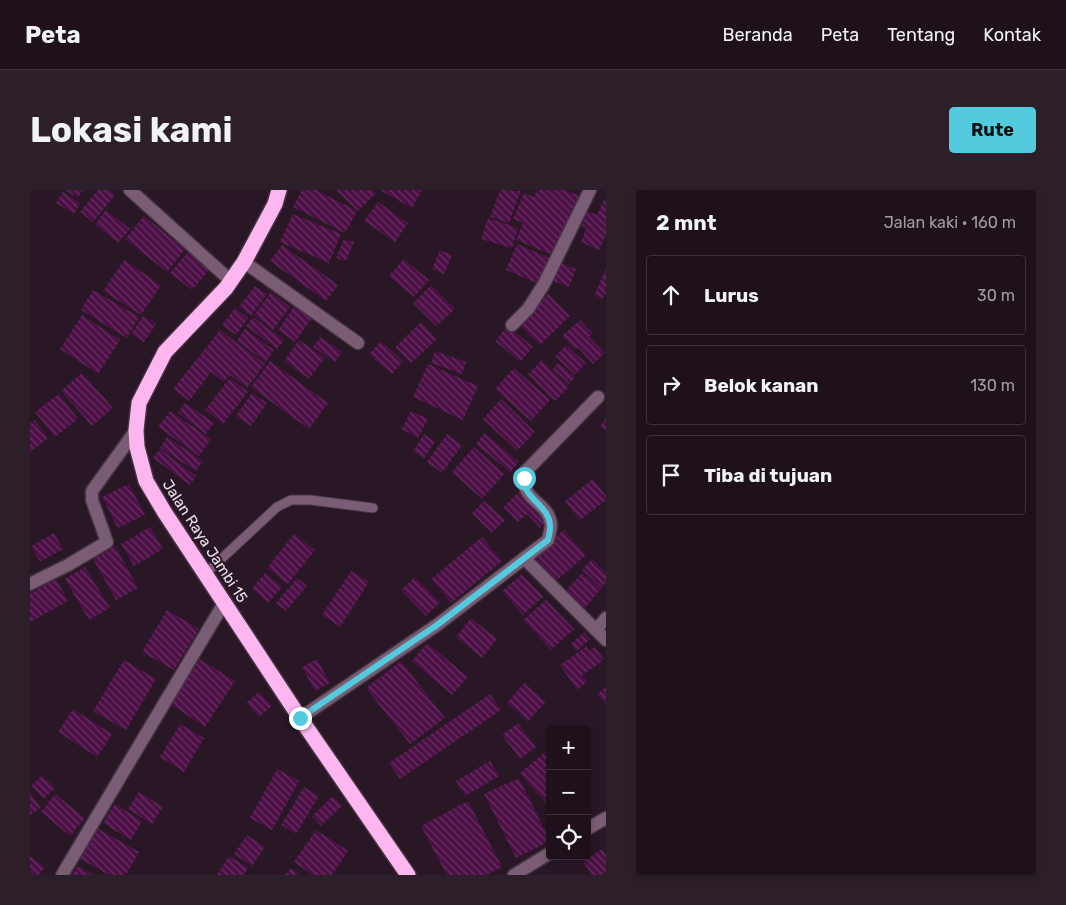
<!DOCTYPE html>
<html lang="id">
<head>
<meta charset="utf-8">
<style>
  body { margin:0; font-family:Rubik,sans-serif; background:#2c1f29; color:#f1f3f6 }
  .controls { position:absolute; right:15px; bottom:15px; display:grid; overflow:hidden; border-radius:5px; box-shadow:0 2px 8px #0003 }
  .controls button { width:45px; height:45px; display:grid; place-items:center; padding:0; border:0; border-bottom:1px solid #3c313b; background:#1f111c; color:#f1f3f6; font:25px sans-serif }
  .stop { position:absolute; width:15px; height:15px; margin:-11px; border:4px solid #54cade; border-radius:50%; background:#fff }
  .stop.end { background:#54cade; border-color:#fff; box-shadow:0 1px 5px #0008 }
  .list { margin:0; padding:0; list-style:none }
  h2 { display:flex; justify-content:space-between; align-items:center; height:65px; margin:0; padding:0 20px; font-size:21px }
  h2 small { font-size:16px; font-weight:400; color:#a19da3 }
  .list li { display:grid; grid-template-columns:32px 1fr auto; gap:15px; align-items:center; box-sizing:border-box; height:80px; margin:0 10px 10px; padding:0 10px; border:1px solid #3c313b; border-radius:5px }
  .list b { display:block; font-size:19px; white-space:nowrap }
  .list em { font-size:16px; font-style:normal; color:#a19da3 }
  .icon { flex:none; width:28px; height:28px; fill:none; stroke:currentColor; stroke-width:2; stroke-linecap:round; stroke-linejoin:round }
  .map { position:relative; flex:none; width:576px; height:685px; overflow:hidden; border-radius:5px }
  header { display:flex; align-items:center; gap:30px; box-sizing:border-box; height:70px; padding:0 25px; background:#1f111c; border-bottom:1px solid #3c313b }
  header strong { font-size:24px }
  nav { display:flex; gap:28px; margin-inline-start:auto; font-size:18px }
  .intro { display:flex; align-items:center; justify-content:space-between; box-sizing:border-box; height:120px; padding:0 30px }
  h1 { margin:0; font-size:35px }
  .button { padding:12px 22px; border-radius:5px; background:#54cade; color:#111; font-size:18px; font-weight:700 }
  main { display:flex; gap:30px; padding:0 30px }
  aside { flex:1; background:#1f111c; border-radius:5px; box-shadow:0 2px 8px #0003 }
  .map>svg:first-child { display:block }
  .building { fill:url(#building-back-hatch) }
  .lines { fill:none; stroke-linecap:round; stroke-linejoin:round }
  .lane-casing { stroke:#443341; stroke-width:11 }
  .street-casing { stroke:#443341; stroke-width:15 }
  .highway-casing { stroke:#443341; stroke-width:18 }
  .lane { stroke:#7a5d75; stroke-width:9 }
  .street { stroke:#7a5d75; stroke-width:12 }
  .highway { stroke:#feb6f1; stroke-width:15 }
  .route { stroke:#54cade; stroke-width:6 }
  .labels { text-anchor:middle; stroke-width:4; stroke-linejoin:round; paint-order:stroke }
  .street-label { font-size:15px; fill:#ece0e9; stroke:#291726 }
</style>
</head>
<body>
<header>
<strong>Peta</strong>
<nav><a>Beranda</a><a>Peta</a><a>Tentang</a><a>Kontak</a></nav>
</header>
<div class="intro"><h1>Lokasi kami</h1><a class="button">Rute</a></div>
<main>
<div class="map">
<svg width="576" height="685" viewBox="0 0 576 685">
  <defs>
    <pattern id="building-back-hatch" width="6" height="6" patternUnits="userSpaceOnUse" patternTransform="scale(1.25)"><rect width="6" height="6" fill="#4d1046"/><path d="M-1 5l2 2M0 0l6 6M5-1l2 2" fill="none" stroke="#673261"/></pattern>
  </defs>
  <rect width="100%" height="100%" fill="#291726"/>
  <!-- building -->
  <g class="building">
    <path d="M35,0H53L48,8Z"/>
    <path d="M68,0H79L85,5L63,32L50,22Z"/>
    <path d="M272,0H286L327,21L315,43L263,17Z"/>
    <path d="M306,0H343L346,3L328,21Z"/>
    <path d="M350,0H392L382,18Z"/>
    <path d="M470,0L491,1L479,33L460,27Z"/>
    <path d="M507,0H535L550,6L524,66L486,50L493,33L483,29L494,3L504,7Z"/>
    <path d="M33,2L50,13L44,24L26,13Z"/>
    <path d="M574,10L576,11V47H575L569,60L551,52L556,38L552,36L558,21L567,25Z"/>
    <path d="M348,12L378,33L365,52L334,31Z"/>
    <path d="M76,20L100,39L88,53L65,34Z"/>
    <path d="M263,24L311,44L299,73L250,52Z"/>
    <path d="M114,26L155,59L137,82L95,49Z"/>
    <path d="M458,28L488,38L482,58L451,49Z"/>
    <path d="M314,49L324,52L316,71L306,68Z"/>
    <path d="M487,54L522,69L511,95L476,80Z"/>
    <path d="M252,55L308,95L296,111L240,71Z"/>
    <path d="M410,60L422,65L414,84L402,79Z"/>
    <path d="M159,61L180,79L162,100L140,83Z"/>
    <path d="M374,69L399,90L384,107L359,86Z"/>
    <path d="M94,70L131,95L111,125L73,101Z"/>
    <path d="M527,72L546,79L539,97L520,90Z"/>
    <path d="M576,79V104H575L572,109L564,105Z"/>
    <path d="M401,95L425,119L406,136L383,113Z"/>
    <path d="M225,96L237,104L221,126L209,117Z"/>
    <path d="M63,100L109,127L97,148L51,120Z"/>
    <path d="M241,102L260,117L243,140L224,125Z"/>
    <path d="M518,104L540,126L510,155L488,133Z"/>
    <path d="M265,115L282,128L265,152L248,140Z"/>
    <path d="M205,118L218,128L206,145L192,135Z"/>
    <path d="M52,125L90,150L68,184L30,159Z"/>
    <path d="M113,126L126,134L114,152L101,144Z"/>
    <path d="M223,127L254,150L247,159L216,136Z"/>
    <path d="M550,130L563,144L559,147L575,163L563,174L548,158L546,160L532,146Z"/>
    <path d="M391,132L407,149L381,173L365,157Z"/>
    <path d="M478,136L503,157L490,172L465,151Z"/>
    <path d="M215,139L244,160L236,172L207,151Z"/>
    <path d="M190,140L235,174L217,198L200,185L194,192L181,182L159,211L143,199Z"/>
    <path d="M290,147L312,162L305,172L283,157Z"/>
    <path d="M269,150L295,168L279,189L254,171Z"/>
    <path d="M351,151L373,171L362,184L339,164Z"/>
    <path d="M536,155L556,173L545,185L525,166Z"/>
    <path d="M405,161L436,172L432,184L401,173Z"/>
    <path d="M512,170L539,197L525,211L498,184Z"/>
    <path d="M240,171L298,213L279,239L221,197Z"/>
    <path d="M528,173L545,187L539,194L523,179Z"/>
    <path d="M398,174L448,196L433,230L383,207Z"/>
    <path d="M484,178L520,210L501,231L465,199Z"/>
    <path d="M52,183L83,218L62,236L31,201Z"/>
    <path d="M200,188L218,202L193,234L175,220Z"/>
    <path d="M222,203L237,213L221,236L206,226Z"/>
    <path d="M29,204L48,229L25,247L5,222Z"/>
    <path d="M471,209L505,242L487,261L453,229Z"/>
    <path d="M155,213L184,233L176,244L148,223Z"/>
    <path d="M140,221L181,249L169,266L128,237Z"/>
    <path d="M381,221L398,229L388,248L372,239Z"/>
    <path d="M576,229V242L570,236Z"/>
    <path d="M5,230L18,248L0,262V234Z"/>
    <path d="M454,243L489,272L480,282L446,254Z"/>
    <path d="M394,244L405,252L394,268L383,261Z"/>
    <path d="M417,244L432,255L412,283L397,272Z"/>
    <path d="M137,247L173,271L166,281L130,258Z"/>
    <path d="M444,257L474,284L452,309L422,282Z"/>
    <path d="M130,259L166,286L160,295L123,268Z"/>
    <path d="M563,289L576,306V310L550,330L535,311Z"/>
    <path d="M99,294L115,325L88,338L72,307Z"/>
    <path d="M490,301L518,330L510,338L497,324L488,332L473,317Z"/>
    <path d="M454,311L475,330L462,343L442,323Z"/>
    <path d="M120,337L133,359L104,376L91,354Z"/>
    <path d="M534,340L556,365L526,391L504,366Z"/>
    <path d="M24,343L33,359L10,372L1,356Z"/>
    <path d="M264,344L285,360L258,394L237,378Z"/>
    <path d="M452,347L472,371L421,413L401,389Z"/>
    <path d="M85,356L108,398L86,410L63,369Z"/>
    <path d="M562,369L576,383V393L571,398L552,380Z"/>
    <path d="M55,377L80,418L59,430L35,389Z"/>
    <path d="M321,381L339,392L310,437L292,425Z"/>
    <path d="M235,383L252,397L238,413L222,399Z"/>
    <path d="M552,383L571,399L553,420L534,403Z"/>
    <path d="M492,384L513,407L493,425L472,401Z"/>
    <path d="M385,387L410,412L396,426L371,400Z"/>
    <path d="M267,388L277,396L256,421L246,413Z"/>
    <path d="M26,389L38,411L0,432V404Z"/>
    <path d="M516,410L544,439L521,460L493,430Z"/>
    <path d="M137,420L169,439L144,480L112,462Z"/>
    <path d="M441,428L467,449L452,468L426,447Z"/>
    <path d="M554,442L560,449L547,461L541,454Z"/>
    <path d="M397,453L438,487L422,505L382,471Z"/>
    <path d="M557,456L559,461L565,457L574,470L552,485L557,492L547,500L530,475Z"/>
    <path d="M169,469L205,491L175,537L140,514Z"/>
    <path d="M287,469L300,493L285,501L272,477Z"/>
    <path d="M94,470L126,489L96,540L63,521Z"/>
    <path d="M371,471L415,528L380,554L336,498Z"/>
    <path d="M494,493L516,512L498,531L477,513Z"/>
    <path d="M576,497V514L567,504Z"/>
    <path d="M229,502L242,516L229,527L216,513Z"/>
    <path d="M460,504L471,520L370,589L359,573Z"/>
    <path d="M43,519L82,544L67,567L28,542Z"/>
    <path d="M488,533L506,557L490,569L472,545Z"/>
    <path d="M150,534L174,548L154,582L130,567Z"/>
    <path d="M520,558V610L516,613L490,583Z"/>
    <path d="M460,571L469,586L435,606L426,591Z"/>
    <path d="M247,579L269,591L242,640L220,628Z"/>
    <path d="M12,585L25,598L14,609L1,596Z"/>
    <path d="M489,588L520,651L486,668L454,604Z"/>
    <path d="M274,597L289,606L266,644L251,635Z"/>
    <path d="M0,602L11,618L0,625Z"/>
    <path d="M109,602L133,617L122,634L98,619Z"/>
    <path d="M25,604L55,628L40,646L11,622Z"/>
    <path d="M303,606L312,616L291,636L282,626Z"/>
    <path d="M438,611L472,677L457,685H417L391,636Z"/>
    <path d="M85,614L112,631L101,650L73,633Z"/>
    <path d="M67,638L109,662L96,685H79L49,668Z"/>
    <path d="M286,640L318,661L302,685H283L264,672Z"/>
    <path d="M217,645L235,657L222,676L204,664Z"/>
    <path d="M572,659L576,665V685H562L553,672Z"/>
    <path d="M0,666L15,677L9,685H0Z"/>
    <path d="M199,666L218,678L214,685H187Z"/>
    <path d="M48,676L63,685H42Z"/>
    <path d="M261,678L271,685H255Z"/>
  </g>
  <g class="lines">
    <!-- lane casing -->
    <g class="lane-casing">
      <path id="lane" d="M175,384L247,317L261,310H281L343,318"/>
    </g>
    <!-- street casing -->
    <g class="street-casing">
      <g id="street">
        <path d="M100,0L201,91"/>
        <path d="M214,72L328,153"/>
        <path d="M482,135L498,119L514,94L560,0"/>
        <path d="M494,368L576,450"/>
        <path d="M0,394L38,375L77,352L62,310V301L106,240"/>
        <path d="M566,440L576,428"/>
        <path d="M270,528L407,435L518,350C519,345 521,339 521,335C519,310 487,312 496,281L568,207"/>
        <path d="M557,639L576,628"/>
        <path d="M32,685L194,413"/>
        <path d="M484,685L520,663"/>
      </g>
    </g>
    <!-- highway casing -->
    <g class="highway-casing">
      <path id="highway" d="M249,0L245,14L214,72L196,98L135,162L109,213L106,240L107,257L116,291L135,323L270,528L378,685"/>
    </g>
    <!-- lane -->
    <use href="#lane" class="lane"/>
    <!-- street -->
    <use href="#street" class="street"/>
    <!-- highway -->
    <use href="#highway" class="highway"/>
  </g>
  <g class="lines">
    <!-- route -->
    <path class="route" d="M270,528L407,435L518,350C519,345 521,339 520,335C519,315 493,309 494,288"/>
  </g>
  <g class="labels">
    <!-- street labels -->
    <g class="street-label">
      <text transform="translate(175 351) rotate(57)" y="5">Jalan Raya Jambi 15</text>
    </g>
  </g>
</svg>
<div class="controls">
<button>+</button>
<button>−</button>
<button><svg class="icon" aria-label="locate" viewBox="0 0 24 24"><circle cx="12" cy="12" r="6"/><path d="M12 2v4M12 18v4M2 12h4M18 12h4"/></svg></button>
</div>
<div class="stop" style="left:494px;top:288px"></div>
<div class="stop end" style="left:270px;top:528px"></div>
</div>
<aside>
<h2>2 mnt<small>Jalan kaki · 160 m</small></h2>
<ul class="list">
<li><svg class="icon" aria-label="ahead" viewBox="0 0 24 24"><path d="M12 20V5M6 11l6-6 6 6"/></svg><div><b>Lurus</b></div><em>30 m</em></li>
<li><svg class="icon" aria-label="right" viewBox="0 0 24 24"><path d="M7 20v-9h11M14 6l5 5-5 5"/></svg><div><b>Belok kanan</b></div><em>130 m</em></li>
<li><svg class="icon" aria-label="arrive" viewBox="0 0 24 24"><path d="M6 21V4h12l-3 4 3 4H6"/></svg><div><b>Tiba di tujuan</b></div></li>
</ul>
</aside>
</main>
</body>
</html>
